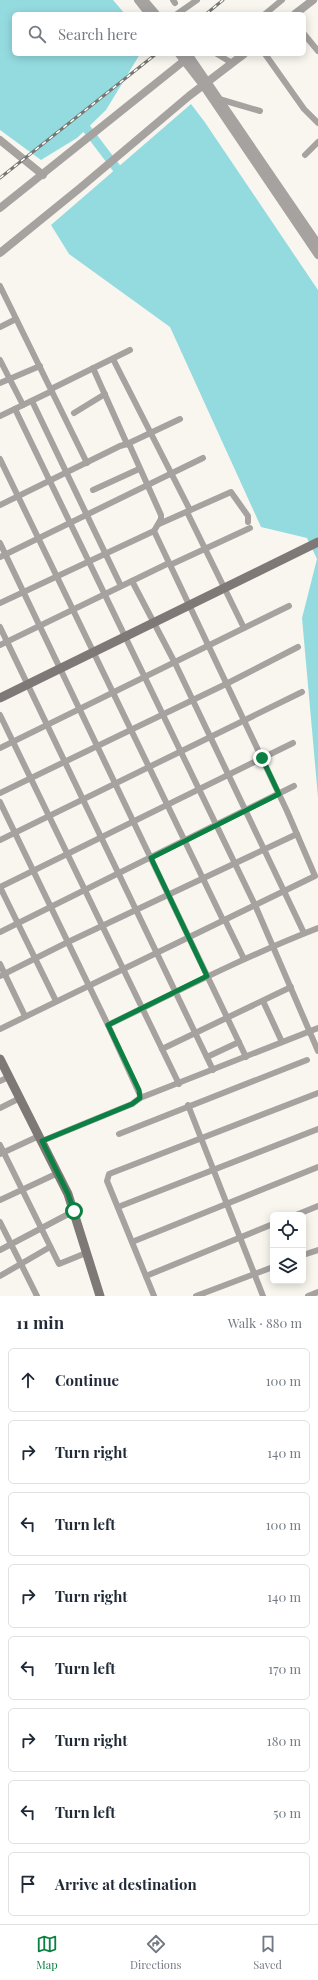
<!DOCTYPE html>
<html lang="en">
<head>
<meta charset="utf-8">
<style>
  body { margin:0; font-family:"Playfair Display",serif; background:#f2f2f3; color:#1f2937 }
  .controls { position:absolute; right:12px; bottom:12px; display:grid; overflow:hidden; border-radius:6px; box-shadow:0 2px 10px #0003 }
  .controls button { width:36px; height:36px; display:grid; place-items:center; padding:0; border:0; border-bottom:1px solid #e0e1e3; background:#fff; color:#1f2937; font:20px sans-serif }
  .stop { position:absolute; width:12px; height:12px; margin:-9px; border:3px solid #0b8043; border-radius:50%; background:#fff }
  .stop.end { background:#0b8043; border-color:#fff; box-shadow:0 1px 4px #0008 }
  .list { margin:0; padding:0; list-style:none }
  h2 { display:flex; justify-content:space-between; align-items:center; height:52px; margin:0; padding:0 16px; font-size:17px }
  h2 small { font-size:13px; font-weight:400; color:#747a83 }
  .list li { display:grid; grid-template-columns:26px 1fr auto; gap:12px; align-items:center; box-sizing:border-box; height:64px; margin:0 8px 8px; padding:0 8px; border:1px solid #e0e1e3; border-radius:6px }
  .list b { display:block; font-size:15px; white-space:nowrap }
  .list em { font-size:13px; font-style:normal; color:#747a83 }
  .icon { flex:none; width:22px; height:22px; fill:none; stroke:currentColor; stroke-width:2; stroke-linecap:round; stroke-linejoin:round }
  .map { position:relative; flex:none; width:318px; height:1296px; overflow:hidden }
  .search { position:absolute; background:#fff; box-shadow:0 2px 10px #0003; left:12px; right:12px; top:12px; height:44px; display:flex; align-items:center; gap:10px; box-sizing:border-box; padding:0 14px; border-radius:6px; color:#747a83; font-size:15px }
  .sheet { height:628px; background:#fff }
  nav { display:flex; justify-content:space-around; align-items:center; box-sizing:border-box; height:56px; border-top:1px solid #e0e1e3; background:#fff; font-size:11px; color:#747a83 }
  nav a { display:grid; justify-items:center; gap:2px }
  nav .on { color:#0b8043 }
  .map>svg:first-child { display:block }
  .water { fill:#94dbe0 }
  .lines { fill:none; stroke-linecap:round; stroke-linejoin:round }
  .river { stroke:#94dbe0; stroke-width:9 }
  .minor { stroke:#a5a2a0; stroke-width:6 }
  .tertiary { stroke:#a5a2a0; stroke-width:8 }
  .secondary { stroke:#7e7976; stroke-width:9 }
  .rail-casing { stroke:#777671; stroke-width:3 }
  .rail { stroke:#fff; stroke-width:1.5; stroke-dasharray:4.5; stroke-linecap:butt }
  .route { stroke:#0b8043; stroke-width:5 }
</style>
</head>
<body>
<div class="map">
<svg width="318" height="1296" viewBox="0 0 318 1296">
  <rect width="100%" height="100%" fill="#f9f6ef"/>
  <!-- water -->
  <g class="water">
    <path d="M0,0H113L125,14H14V54H140L106,110L77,138L41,160L0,130Z"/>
    <path d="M191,104L204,121L318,290V797L302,618L317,559L307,538L261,527L170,327L69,254L51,225Z"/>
  </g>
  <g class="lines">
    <!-- river -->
    <path class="river" d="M80,120L124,178"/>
    <!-- minor -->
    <g class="minor">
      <path d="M173,0L175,3"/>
      <path d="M177,14L197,0"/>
      <path d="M265,14L282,0"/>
      <path d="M304,34L318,51"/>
      <path d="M217,54L232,63"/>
      <path d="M265,54L304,109L318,123"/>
      <path d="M219,99L260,111"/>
      <path d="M305,155L318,142"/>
      <path d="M0,286L87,463"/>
      <path d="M0,327L16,319"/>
      <path d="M113,359L190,510"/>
      <path d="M0,360L23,405"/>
      <path d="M93,368L127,444L180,419"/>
      <path d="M0,383L40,366"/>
      <path d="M51,389L130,350"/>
      <path d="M32,401L121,586"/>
      <path d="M15,409L255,905L318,1051"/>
      <path d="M74,413L105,394"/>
      <path d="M0,416L52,391"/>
      <path d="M0,459L223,920"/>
      <path d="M93,490L139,469"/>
      <path d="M0,505L120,446L127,444L130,446L161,515V519L154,531L287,811L315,876L0,1029"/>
      <path d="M187,512L244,628"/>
      <path d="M159,524L231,492L248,516V522"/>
      <path d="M0,543L246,1057"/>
      <path d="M0,557L203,458"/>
      <path d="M170,565L250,528"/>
      <path d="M132,581L175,663L304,933"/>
      <path d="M0,603L154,531"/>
      <path d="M0,627L213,1070"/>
      <path d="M0,645L169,563"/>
      <path d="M0,715L179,1084"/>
      <path d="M0,748L289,606"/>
      <path d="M0,793L226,684L298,647"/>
      <path d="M0,802L108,1025L140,1095V1098L132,1104L42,1141"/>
      <path d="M0,840L302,692"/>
      <path d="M0,887L293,743"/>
      <path d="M0,887L56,1001"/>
      <path d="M225,920L244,959"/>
      <path d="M0,932L294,786"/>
      <path d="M0,964L25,1016"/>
      <path d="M0,976L68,942L297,834"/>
      <path d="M263,1001L282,1042"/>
      <path d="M108,1025C178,991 246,956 318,928"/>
      <path d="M162,1049L291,987"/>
      <path d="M207,1057L239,1042"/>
      <path d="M0,1081L9,1077"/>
      <path d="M140,1098L318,1028"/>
      <path d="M188,1105L263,1296"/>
      <path d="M0,1108L20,1098"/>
      <path d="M119,1134L307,1060"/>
      <path d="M0,1145L59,1264L86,1253"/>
      <path d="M0,1154L39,1136"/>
      <path d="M0,1200L58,1173"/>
      <path d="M118,1207L318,1129"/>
      <path d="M296,1215L318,1206"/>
      <path d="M0,1222L37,1296"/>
      <path d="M132,1242L318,1167"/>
      <path d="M0,1250L74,1211"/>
      <path d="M303,1255L318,1250"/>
      <path d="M0,1276L50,1247"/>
      <path d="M146,1276L273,1224"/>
      <path d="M154,1296L107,1181L109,1174L318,1093"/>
      <path d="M196,1296L273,1267"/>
      <path d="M308,1296L318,1292"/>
    </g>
    <!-- tertiary -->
    <g class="tertiary">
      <path d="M138,0L149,14"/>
      <path d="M144,0L156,14"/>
      <path d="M295,14L313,0"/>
      <path d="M179,54L203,85L318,255"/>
      <path d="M188,54L318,244"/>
      <path d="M0,140L43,175"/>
      <path d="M0,208L190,56"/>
      <path d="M0,253L80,188L189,96L244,54"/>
    </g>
    <!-- secondary -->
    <g class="secondary">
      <path d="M0,698L318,542"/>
      <path d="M0,1059L68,1194L100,1296"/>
    </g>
    <!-- rail casing -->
    <g class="rail-casing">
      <g id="rail">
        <path d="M206,14L223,0"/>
        <path d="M0,178L156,54"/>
      </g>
    </g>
    <!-- rail -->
    <use href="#rail" class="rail"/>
  </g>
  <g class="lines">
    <!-- route -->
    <path class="route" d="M74,1211L68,1194L42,1141L132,1104L140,1098L139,1090L108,1025L207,976L151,858L279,794L262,758"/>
  </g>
</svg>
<div class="controls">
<button><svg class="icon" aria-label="locate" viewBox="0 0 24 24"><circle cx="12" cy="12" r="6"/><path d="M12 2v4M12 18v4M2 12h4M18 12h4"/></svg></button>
<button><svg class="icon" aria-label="layers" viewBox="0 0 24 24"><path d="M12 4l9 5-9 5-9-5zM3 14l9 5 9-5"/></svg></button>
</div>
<div class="stop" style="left:74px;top:1211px"></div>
<div class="stop end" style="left:262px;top:758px"></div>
<div class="search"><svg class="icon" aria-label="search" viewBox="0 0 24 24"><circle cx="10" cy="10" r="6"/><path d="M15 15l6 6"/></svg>Search here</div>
</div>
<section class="sheet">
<h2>11 min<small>Walk · 880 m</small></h2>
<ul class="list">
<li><svg class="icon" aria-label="ahead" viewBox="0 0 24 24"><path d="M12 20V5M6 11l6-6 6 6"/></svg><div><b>Continue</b></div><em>100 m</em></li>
<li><svg class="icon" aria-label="right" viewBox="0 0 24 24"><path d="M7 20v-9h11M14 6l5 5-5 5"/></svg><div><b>Turn right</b></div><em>140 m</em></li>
<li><svg class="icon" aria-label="left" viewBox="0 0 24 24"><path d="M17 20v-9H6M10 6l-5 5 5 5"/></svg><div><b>Turn left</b></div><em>100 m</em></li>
<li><svg class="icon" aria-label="right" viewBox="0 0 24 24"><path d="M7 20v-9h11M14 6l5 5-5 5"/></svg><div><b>Turn right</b></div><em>140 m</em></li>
<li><svg class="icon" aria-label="left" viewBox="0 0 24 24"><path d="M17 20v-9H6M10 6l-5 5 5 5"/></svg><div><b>Turn left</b></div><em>170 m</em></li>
<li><svg class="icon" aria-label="right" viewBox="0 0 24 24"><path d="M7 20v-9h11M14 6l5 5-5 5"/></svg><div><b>Turn right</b></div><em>180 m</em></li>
<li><svg class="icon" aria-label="left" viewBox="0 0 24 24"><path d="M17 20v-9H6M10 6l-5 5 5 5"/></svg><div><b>Turn left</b></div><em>50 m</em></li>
<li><svg class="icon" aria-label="arrive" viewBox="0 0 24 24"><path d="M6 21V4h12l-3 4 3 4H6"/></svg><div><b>Arrive at destination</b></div></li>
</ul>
</section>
<nav>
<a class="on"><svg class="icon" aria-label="map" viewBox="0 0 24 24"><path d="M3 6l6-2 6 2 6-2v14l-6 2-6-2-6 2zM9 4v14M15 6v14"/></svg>Map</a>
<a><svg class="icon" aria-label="directions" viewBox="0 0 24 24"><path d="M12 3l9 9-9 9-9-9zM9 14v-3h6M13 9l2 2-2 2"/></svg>Directions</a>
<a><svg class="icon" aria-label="saved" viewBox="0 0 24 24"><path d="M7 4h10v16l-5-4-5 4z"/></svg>Saved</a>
</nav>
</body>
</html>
